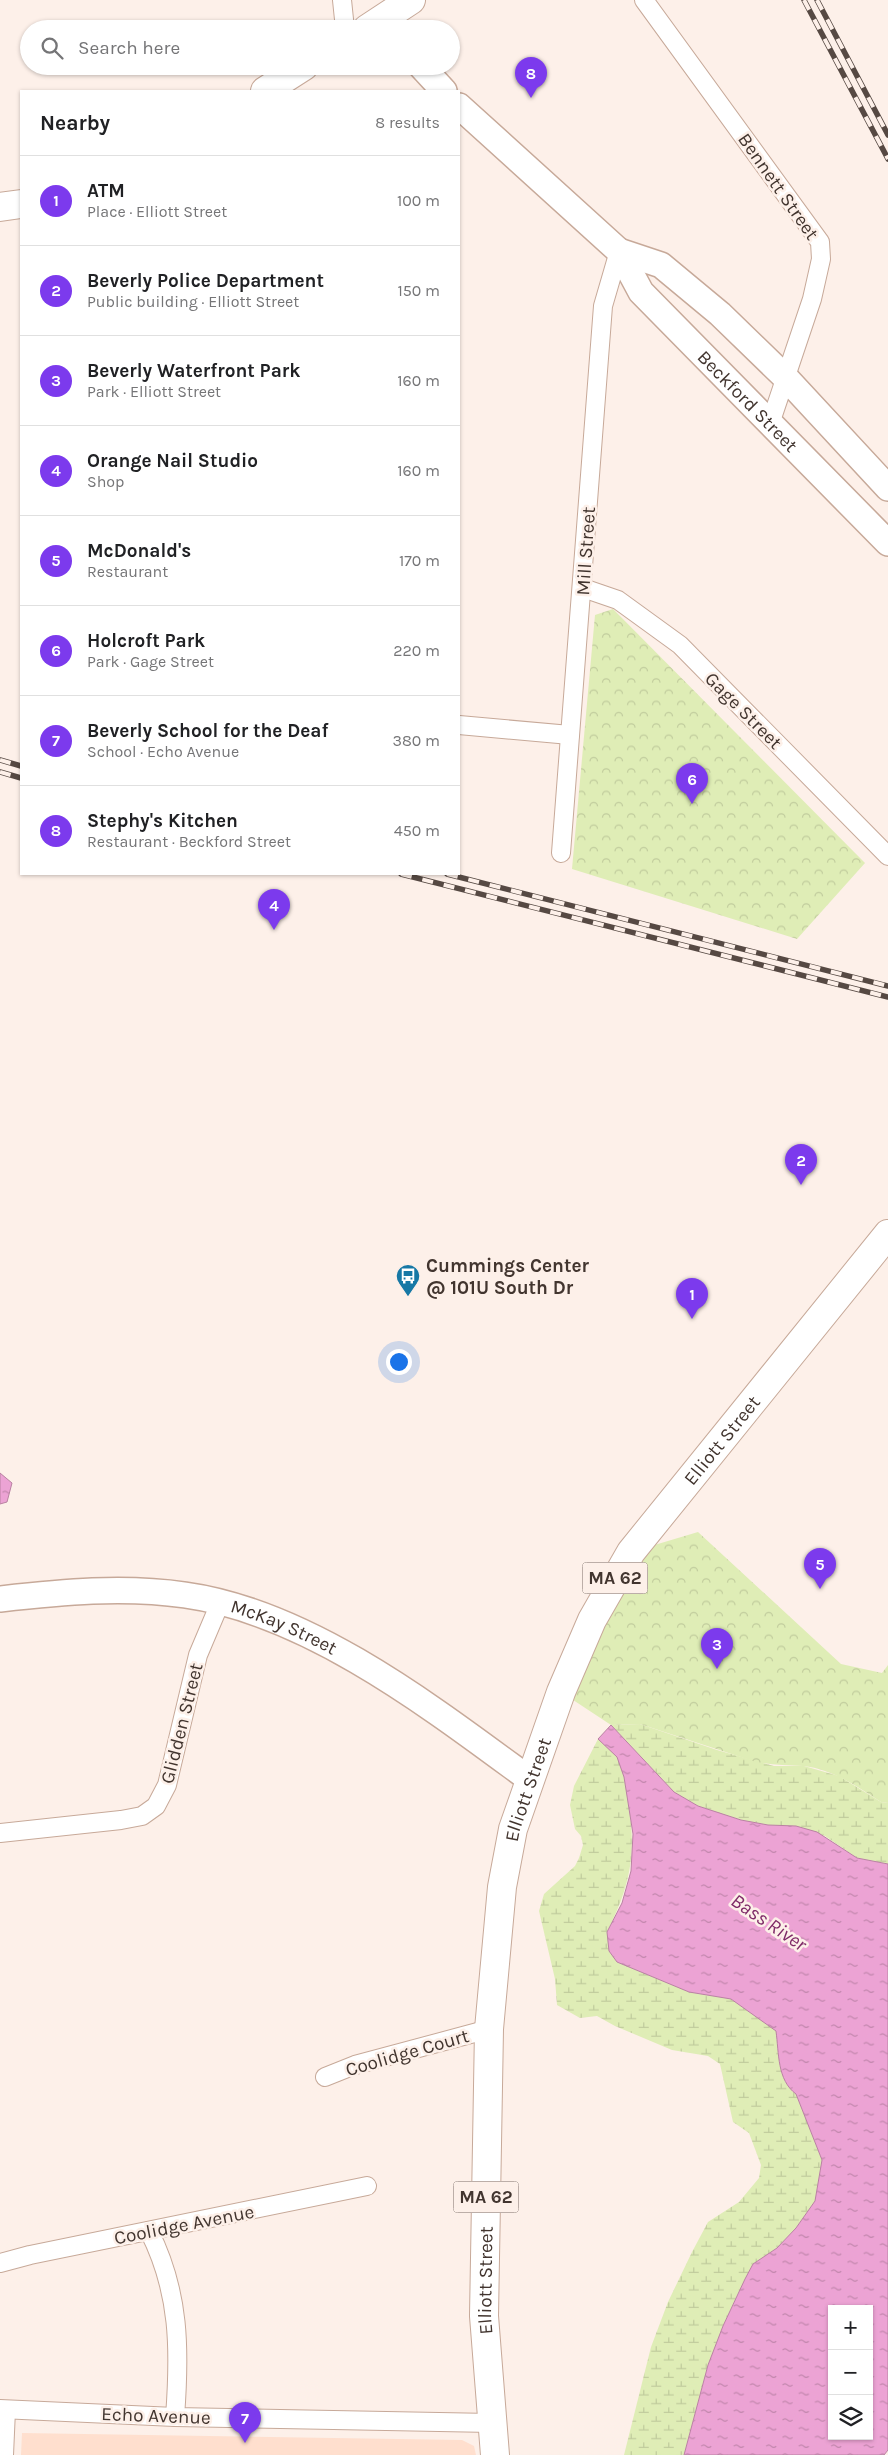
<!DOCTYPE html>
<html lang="en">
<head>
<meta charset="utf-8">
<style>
  body { margin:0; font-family:Karla,sans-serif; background:#f2f2f2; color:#202124 }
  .controls { position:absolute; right:15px; bottom:15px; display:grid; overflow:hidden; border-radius:0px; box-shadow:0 1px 4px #0004 }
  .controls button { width:45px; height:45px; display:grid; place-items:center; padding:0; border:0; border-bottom:1px solid #e0e0e0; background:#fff; color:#202124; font:25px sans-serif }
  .you { position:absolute; left:398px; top:1361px; width:18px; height:18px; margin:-12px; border:4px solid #fff; border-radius:50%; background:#1a73e8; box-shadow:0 0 0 8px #1a73e833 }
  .badge { display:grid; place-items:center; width:32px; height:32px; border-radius:50%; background:#7c3aed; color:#fff; font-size:16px; font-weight:700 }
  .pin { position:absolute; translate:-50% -41px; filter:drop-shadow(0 1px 2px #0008) }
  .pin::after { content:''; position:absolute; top:26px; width:18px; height:15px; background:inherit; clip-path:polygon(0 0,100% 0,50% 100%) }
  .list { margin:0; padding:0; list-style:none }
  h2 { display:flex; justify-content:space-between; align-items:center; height:65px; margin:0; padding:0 20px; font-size:21px }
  h2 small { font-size:16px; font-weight:400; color:#757577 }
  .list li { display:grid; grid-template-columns:32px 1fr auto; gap:15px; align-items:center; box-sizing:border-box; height:90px; padding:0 20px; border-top:1px solid #e0e0e0 }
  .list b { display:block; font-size:19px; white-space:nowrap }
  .list p { margin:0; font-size:16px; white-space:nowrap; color:#757577 }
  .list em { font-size:16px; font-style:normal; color:#757577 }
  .icon { flex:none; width:28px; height:28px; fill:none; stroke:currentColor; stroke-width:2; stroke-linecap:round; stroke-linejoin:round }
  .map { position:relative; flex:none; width:888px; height:2455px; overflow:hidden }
  .search { position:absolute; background:#fff; box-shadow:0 1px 4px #0004; left:20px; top:20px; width:440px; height:55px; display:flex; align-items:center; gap:12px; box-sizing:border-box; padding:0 18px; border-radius:28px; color:#757577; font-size:19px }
  .panel { position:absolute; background:#fff; box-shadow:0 1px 4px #0004; left:20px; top:90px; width:440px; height:785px; border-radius:0px }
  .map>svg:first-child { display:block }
  .built { fill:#ffdfce }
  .wetland { fill:url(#wetland-marsh) }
  .park { fill:url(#park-crowns) }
  .water { fill:url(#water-ripples); stroke:#b982a2; fill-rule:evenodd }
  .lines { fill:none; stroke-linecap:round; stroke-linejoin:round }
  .street-casing { stroke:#c7a999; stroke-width:20 }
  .secondary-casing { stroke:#c7a999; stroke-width:28 }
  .primary-casing { stroke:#c7a999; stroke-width:30 }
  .highway-casing { stroke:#c7a999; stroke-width:30 }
  .street { stroke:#fff; stroke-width:18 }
  .secondary { stroke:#fff; stroke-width:25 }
  .primary { stroke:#fff; stroke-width:28 }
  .highway { stroke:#fff; stroke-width:28 }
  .rail-casing { stroke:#564943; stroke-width:5.5 }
  .rail { stroke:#fdf0e9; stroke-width:4; stroke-dasharray:11; stroke-linecap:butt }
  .labels { text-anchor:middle; stroke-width:5; stroke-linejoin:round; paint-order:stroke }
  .shield { fill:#fdf0e9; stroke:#7a6d67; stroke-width:1 }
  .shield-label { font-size:18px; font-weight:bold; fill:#42352f }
  .street-label { font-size:19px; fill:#42352f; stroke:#fdf0e9 }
  .poi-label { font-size:19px; font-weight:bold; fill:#42352f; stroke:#fdf0e9; text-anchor:start }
  .water-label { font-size:20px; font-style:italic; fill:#7f2b68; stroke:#fdf0e9 }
</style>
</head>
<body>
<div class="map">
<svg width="888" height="2455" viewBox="0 0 888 2455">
  <defs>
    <pattern id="wetland-marsh" width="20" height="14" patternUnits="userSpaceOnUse" patternTransform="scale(1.25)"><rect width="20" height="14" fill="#dfedb6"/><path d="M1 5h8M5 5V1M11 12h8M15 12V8" fill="none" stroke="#c1cc9d"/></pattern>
    <pattern id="park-crowns" width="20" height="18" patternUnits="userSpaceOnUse" patternTransform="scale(1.25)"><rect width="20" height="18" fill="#dfedb6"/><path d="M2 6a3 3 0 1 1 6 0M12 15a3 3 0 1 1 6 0" fill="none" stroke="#c1cc9d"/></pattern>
    <pattern id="water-ripples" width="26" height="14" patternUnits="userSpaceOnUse" patternTransform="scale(1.25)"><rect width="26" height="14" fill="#eca3d4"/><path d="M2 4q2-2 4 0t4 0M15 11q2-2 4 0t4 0" fill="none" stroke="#c186ac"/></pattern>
  </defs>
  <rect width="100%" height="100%" fill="#fdf0e9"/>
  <!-- built -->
  <path class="built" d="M22,2433L462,2440L474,2446L476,2455H21Z"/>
  <!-- wetland -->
  <g class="wetland">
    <path d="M640,1724L717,1750L774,1766H804L839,1776L881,1802L888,1803V1864L857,1858L825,1836L796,1826L768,1825L741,1820L698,1806L674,1792L611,1725Z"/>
    <path d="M598,1739C604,1745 614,1751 618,1758C624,1768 625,1783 627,1795C637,1850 632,1882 607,1932L617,1962L689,1992L731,1999L776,2031C779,2053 777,2080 796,2094L822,2160L815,2201L796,2228L777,2248L753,2264L745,2279L723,2326L708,2365L684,2455H624L651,2347L668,2302L692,2252L708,2222L739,2202L759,2178L761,2165L749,2133L733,2122L720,2064L708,2056L672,2050L615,2026L597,2016L580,2018L557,2005L555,1979L539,1911L544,1894L575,1866L579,1858L583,1845L581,1836L575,1829L570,1805L574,1786Z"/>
  </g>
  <!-- park -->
  <g class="park">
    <path d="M613,609L865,863L797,939L572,869L595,615Z"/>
    <path d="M698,1532L841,1664L882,1673L888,1665V1803L881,1802C857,1786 832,1769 803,1766C787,1765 772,1765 756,1762L640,1724L611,1725L561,1692L631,1552Z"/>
  </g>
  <!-- water -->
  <g class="water">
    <path d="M0,1473L12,1483L7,1502L0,1504Z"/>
    <path d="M611,1725L674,1792L698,1806L741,1820L768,1825L796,1826L817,1832L857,1858L888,1864V2450L884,2455H684L708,2365L723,2326L745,2279L753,2264L777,2248L796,2228L815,2201L822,2160L796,2094C777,2080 779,2053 776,2031L731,1999L689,1992L617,1962L609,1951L607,1932L622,1903L631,1871L633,1834L624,1777L617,1757L598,1739ZM832,2309H869V2436H832Z"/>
  </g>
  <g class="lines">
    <!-- street casing -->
    <g class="street-casing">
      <g id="street">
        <path d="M342,0L345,29"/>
        <path d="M644,0L820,242L821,259L812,299L770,424"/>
        <path d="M583,588L618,600L680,645L888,856"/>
        <path d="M459,725L570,735"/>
        <path d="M561,853L603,306L619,251"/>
        <path d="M0,1833L121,1820L142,1816L156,1806L167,1785L198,1655L220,1603"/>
        <path d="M325,2077L355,2065L489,2029"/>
        <path d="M149,2231C180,2292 180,2350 175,2417"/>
        <path d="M0,2263L30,2255L367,2186"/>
        <path d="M0,2409L175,2417L492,2423"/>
        <path d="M4,2455L6,2410"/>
      </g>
    </g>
    <!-- secondary casing -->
    <g class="secondary-casing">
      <g id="secondary">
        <path d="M421,66L444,91"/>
        <path id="s1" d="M459,106L619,251L641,292L888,543"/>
        <path d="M619,251L661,265L720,314L786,378L888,488"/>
        <path id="s2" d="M0,1599C62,1592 123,1586 185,1595C308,1612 431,1707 529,1779"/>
      </g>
    </g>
    <!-- primary casing -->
    <g class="primary-casing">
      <g id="primary">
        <path id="s3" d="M495,2455L484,2316L489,2029L502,1887L513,1829L561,1692L592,1620L631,1552L888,1234"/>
      </g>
    </g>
    <!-- highway casing -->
    <g class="highway-casing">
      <g id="highway">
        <path d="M367,29L411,0"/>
        <path d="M265,91L304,66"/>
        <path d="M0,207L21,204"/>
      </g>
    </g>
    <!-- street -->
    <use href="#street" class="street"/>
    <!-- secondary -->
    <use href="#secondary" class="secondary"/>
    <!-- primary -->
    <use href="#primary" class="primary"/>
    <!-- highway -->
    <use href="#highway" class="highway"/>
    <!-- rail casing -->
    <g class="rail-casing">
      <g id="rail">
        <path d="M804,0L888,159"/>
        <path d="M817,0L888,135"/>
        <path d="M0,760L21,766"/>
        <path d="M0,772L21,778"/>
        <path d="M401,874L888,997"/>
        <path d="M447,874L888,986"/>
      </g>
    </g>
    <!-- rail -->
    <use href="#rail" class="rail"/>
  </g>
  <!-- icons -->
  <defs>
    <g id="bus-pin" transform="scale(1.25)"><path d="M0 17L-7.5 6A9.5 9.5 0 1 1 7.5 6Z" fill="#1778a5" stroke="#fdf0e9"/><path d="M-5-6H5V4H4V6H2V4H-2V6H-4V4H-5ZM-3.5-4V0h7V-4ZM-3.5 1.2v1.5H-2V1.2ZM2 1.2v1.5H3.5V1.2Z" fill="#fff"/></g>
  </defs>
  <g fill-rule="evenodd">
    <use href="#bus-pin" x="408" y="1276"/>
  </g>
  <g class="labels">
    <!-- shield labels -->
    <g class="shield">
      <rect x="582.5" y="1562.5" width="65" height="31" rx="4"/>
      <rect x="453.5" y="2181.5" width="65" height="31" rx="4"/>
    </g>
    <g class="shield-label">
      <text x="615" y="1584">MA 62</text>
      <text x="486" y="2203">MA 62</text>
    </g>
    <!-- street labels -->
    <g class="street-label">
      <text transform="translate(779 186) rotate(55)" y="7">Bennett Street</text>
      <text dy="7" stroke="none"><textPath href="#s1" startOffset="415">Beckford Street</textPath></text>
      <text transform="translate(585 551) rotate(-86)" y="7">Mill Street</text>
      <text transform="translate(744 710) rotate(45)" y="7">Gage Street</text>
      <text dy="7" stroke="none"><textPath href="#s3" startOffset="1074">Elliott Street</textPath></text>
      <text dy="7" stroke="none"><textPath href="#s2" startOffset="290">McKay Street</textPath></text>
      <text transform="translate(181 1723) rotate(-76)" y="7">Glidden Street</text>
      <text dy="7" stroke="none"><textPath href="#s3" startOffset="670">Elliott Street</textPath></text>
      <text transform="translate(407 2052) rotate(-16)" y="7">Coolidge Court</text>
      <text transform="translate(184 2224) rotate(-11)" y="7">Coolidge Avenue</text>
      <text dy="7" stroke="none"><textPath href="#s3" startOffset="175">Elliott Street</textPath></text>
      <text transform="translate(156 2415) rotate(2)" y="7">Echo Avenue</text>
    </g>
    <!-- poi labels -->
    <g class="poi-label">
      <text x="426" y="1272">Cummings Center<tspan x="426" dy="22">@ 101U South Dr</tspan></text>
    </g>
    <!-- water labels -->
    <g class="water-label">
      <text transform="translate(769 1922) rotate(34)" y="7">Bass River</text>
    </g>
  </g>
</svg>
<div class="controls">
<button>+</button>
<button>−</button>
<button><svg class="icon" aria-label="layers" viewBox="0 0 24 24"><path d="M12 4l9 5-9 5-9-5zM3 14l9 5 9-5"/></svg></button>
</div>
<div class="you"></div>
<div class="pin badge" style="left:692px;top:1319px">1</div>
<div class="pin badge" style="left:801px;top:1185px">2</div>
<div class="pin badge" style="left:717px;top:1669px">3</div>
<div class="pin badge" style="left:274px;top:930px">4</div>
<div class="pin badge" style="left:820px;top:1589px">5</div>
<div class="pin badge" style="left:692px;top:804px">6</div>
<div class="pin badge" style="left:245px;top:2443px">7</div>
<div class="pin badge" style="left:531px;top:98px">8</div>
<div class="search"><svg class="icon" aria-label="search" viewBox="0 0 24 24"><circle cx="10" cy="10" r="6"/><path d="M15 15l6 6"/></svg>Search here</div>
<section class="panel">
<h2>Nearby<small>8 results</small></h2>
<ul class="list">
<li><span class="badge">1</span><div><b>ATM</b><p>Place · Elliott Street</p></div><em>100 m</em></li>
<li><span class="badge">2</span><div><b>Beverly Police Department</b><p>Public building · Elliott Street</p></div><em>150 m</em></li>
<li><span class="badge">3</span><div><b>Beverly Waterfront Park</b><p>Park · Elliott Street</p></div><em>160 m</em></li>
<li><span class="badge">4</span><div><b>Orange Nail Studio</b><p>Shop</p></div><em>160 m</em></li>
<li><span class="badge">5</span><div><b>McDonald's</b><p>Restaurant</p></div><em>170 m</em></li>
<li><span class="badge">6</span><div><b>Holcroft Park</b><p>Park · Gage Street</p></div><em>220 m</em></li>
<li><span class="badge">7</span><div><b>Beverly School for the Deaf</b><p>School · Echo Avenue</p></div><em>380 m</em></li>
<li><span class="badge">8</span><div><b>Stephy's Kitchen</b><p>Restaurant · Beckford Street</p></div><em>450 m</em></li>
</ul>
</section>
</div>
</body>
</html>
